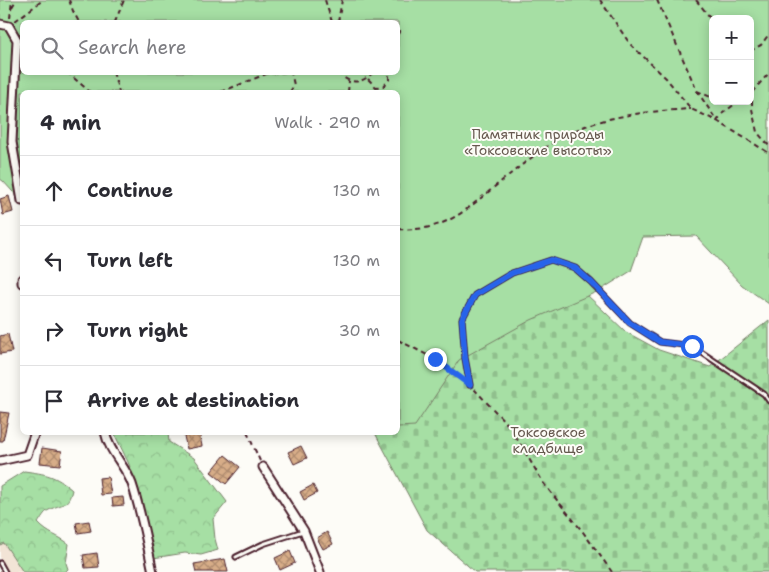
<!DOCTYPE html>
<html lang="en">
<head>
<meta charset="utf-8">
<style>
  body { margin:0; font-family:"Shantell Sans",sans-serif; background:#f7f7f7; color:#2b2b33 }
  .controls { position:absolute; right:15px; top:15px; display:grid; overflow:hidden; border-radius:8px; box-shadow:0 2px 12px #0003 }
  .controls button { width:45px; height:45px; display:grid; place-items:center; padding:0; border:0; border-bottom:1px solid #e1e1e2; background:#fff; color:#2b2b33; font:25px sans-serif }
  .stop { position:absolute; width:15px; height:15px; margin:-11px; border:4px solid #2563eb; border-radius:50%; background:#fff }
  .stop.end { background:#2563eb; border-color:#fff; box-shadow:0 1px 5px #0008 }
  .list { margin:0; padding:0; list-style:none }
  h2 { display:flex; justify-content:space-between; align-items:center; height:65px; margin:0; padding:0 20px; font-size:21px }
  h2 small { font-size:16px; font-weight:400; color:#7c7c81 }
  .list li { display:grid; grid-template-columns:32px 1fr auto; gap:15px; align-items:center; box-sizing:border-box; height:70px; padding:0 20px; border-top:1px solid #e1e1e2 }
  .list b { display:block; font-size:19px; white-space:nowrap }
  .list em { font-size:16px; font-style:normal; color:#7c7c81 }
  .icon { flex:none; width:28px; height:28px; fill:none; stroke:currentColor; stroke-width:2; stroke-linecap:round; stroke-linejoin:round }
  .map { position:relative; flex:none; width:769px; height:572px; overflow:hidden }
  .search { position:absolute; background:#fff; box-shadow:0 2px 12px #0003; left:20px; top:20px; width:380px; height:55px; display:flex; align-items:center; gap:12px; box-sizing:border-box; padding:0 18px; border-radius:8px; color:#7c7c81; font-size:19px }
  .panel { position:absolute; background:#fff; box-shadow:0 2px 12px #0003; left:20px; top:90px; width:380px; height:345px; border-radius:8px }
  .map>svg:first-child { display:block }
  .built { fill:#f2e4d6 }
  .forest { fill:url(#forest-crowns); stroke:#787f68 }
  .cemetery { fill:url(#cemetery-stones); stroke:#787f68 }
  .park { fill:#a6dfa4; stroke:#787f68; fill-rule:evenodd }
  .building { fill:url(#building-cross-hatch); stroke:#4a1f2b }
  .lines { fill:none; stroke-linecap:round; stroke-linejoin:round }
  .lane-casing { stroke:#4a1f2b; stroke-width:7 }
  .street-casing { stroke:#4a1f2b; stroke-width:11 }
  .path { stroke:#4a1f2b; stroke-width:2; stroke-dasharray:5 4; stroke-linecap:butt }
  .lane { stroke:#fdfcf7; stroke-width:3 }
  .street { stroke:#fdfcf7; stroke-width:7 }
  .route { stroke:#2563eb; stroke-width:6 }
  .labels { text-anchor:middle; stroke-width:4; stroke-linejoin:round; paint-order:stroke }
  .park-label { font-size:14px; fill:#66594f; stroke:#fdfcf7 }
</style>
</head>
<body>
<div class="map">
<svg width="769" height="572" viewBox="0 0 769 572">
  <defs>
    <pattern id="forest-crowns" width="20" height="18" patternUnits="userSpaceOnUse" patternTransform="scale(1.25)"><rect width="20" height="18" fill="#a6dfa4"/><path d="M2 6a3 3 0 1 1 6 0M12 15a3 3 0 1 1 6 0" fill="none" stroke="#90bf8d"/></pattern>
    <pattern id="cemetery-stones" width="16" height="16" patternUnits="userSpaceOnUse" patternTransform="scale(1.25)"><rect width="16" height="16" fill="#a6dfa4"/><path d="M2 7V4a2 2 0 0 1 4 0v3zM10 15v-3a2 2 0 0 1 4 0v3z" fill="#90bf8d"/></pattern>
    <pattern id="building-cross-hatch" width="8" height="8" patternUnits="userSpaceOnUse" patternTransform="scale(1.25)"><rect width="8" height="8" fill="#d7ad88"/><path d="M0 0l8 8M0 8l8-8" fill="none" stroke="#b08c6f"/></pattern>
  </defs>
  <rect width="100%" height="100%" fill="#fdfcf7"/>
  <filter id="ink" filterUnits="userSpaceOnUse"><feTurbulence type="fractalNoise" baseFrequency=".02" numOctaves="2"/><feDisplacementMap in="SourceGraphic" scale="10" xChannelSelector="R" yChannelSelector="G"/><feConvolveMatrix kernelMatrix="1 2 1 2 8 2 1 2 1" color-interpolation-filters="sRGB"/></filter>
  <g filter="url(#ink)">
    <!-- built -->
    <path class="built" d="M4,542L23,572H0V545Z"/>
    <!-- forest -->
    <g class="forest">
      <path d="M121,432L168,433L169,442L194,458L227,502L213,519L215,539L218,550L201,555L185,553L153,558L137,485L128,462L115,435Z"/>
      <path d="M24,471C46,474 55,475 72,490C68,507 62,503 49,510C44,512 41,519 38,523C49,535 58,535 69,544L66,563L68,569L65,572H23L4,543L0,545V486Z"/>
    </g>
    <!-- cemetery -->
    <path class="cemetery" d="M586,294L626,332L659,350L710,367L769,320V572H475L427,530L375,433L398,432V344Z"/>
    <!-- park -->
    <path class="park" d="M0,0H769V304L742,285L696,236L643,237L631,271L599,291L531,320L459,360L415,426L398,427V92H22V202L3,181L0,179ZM713,19H750V101H713ZM22,22H398V72H22Z"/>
    <!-- building -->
    <g class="building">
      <path d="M9,196L13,212L3,215L0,199Z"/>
      <path d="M8,334L12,352L0,354V336Z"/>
      <path d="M0,412L9,413L3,441H0Z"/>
      <path d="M183,432H199L202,446L187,449Z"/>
      <path d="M301,446L307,458L294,464L288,452Z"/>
      <path d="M42,448L62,451L60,465L40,463Z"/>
      <path d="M225,455L240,467L226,484L211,472Z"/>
      <path d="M108,477L111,494L101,495L99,478Z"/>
      <path d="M313,485L317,493L304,500L300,492Z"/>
      <path d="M123,497L124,505L113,506L112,498Z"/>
      <path d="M89,521L91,531L78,533L76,523Z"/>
      <path d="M327,532L333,544L323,549L317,538Z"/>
      <path d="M290,551L295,563L280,570L275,558Z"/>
      <path d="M97,553L99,567L85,568L83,555Z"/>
      <path d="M225,559L228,572H196L194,564Z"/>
    </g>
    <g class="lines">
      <!-- lane casing -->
      <g class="lane-casing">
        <g id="lane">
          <path d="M470,385L465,358L462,319L475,295L512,273L551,260L575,268L591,282L630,323L660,342L692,346L764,394L769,401"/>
          <path d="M236,557L263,544L303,531"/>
          <path d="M0,563L5,572"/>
        </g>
      </g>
      <!-- street casing -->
      <g class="street-casing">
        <g id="street">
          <path d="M0,24L9,26L17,40L12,142L22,201"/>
          <path d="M22,279V283"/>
          <path d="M105,432C109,452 125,465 132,484C141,511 147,544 153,572"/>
          <path d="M0,461L27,455L35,432"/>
          <path d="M263,467L304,531L320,572"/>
        </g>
      </g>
      <!-- path -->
      <g class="path">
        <path d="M69,0L73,11L79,22"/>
        <path d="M325,0L332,22"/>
        <path d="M600,0L630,44L666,78L691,109L717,121L769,153"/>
        <path d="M657,0L697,91L717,121L723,113L739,101"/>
        <path d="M696,0L713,21"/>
        <path d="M12,7L16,0"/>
        <path d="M10,18L12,0"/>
        <path d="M15,21L43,0"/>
        <path d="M115,22L124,0"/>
        <path d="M338,22L342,0"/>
        <path d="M398,34L400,30"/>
        <path d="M750,51L761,45L769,34"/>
        <path d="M67,72L90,92"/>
        <path d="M113,72L119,92"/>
        <path d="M338,72C348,85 363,84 373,72"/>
        <path d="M368,79L376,87L384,86L389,80V72"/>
        <path d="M697,91L713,98"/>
        <path d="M221,92L266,74L289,72"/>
        <path d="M290,92L294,85L291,72"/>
        <path d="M348,92L349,81"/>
        <path d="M752,92L769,73"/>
        <path d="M750,93H752V109L757,132L769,146"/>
        <path d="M398,229C447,233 469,207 504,179C528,160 554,139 583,127C617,114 655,111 691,109"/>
        <path d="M398,340L435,359L462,379"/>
        <path d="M474,389L510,427L544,484L583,532L612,572"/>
        <path d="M247,432L260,461"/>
      </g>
      <!-- lane -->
      <use href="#lane" class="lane"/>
      <!-- street -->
      <use href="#street" class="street"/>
    </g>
  </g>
  <g class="lines" filter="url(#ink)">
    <!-- route -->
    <path class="route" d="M435,359L470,385L465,358L462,319L475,295L512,273L551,260L575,268L591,282L630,323L660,342L692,346"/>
  </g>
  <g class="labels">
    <!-- park labels -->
    <g class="park-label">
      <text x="538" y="139">Памятник природы<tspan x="538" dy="16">«Токсовские высоты»</tspan></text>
      <text x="548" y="437">Токсовское<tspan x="548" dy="16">кладбище</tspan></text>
    </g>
  </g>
</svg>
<div class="controls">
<button>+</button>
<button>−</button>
</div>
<div class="stop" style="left:692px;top:346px"></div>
<div class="stop end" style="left:435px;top:359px"></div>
<div class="search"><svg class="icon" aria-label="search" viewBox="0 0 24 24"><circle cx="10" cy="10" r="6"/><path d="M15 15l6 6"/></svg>Search here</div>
<section class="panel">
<h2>4 min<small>Walk · 290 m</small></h2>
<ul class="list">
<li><svg class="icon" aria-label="ahead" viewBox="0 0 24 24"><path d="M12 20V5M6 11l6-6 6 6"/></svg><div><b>Continue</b></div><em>130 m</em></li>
<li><svg class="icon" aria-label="left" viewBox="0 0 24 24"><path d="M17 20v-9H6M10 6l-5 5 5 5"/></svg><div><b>Turn left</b></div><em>130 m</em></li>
<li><svg class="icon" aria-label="right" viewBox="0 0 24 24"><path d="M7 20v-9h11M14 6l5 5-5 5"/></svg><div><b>Turn right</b></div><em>30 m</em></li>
<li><svg class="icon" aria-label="arrive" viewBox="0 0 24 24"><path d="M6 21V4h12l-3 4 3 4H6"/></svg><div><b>Arrive at destination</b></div></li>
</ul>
</section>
</div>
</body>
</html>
